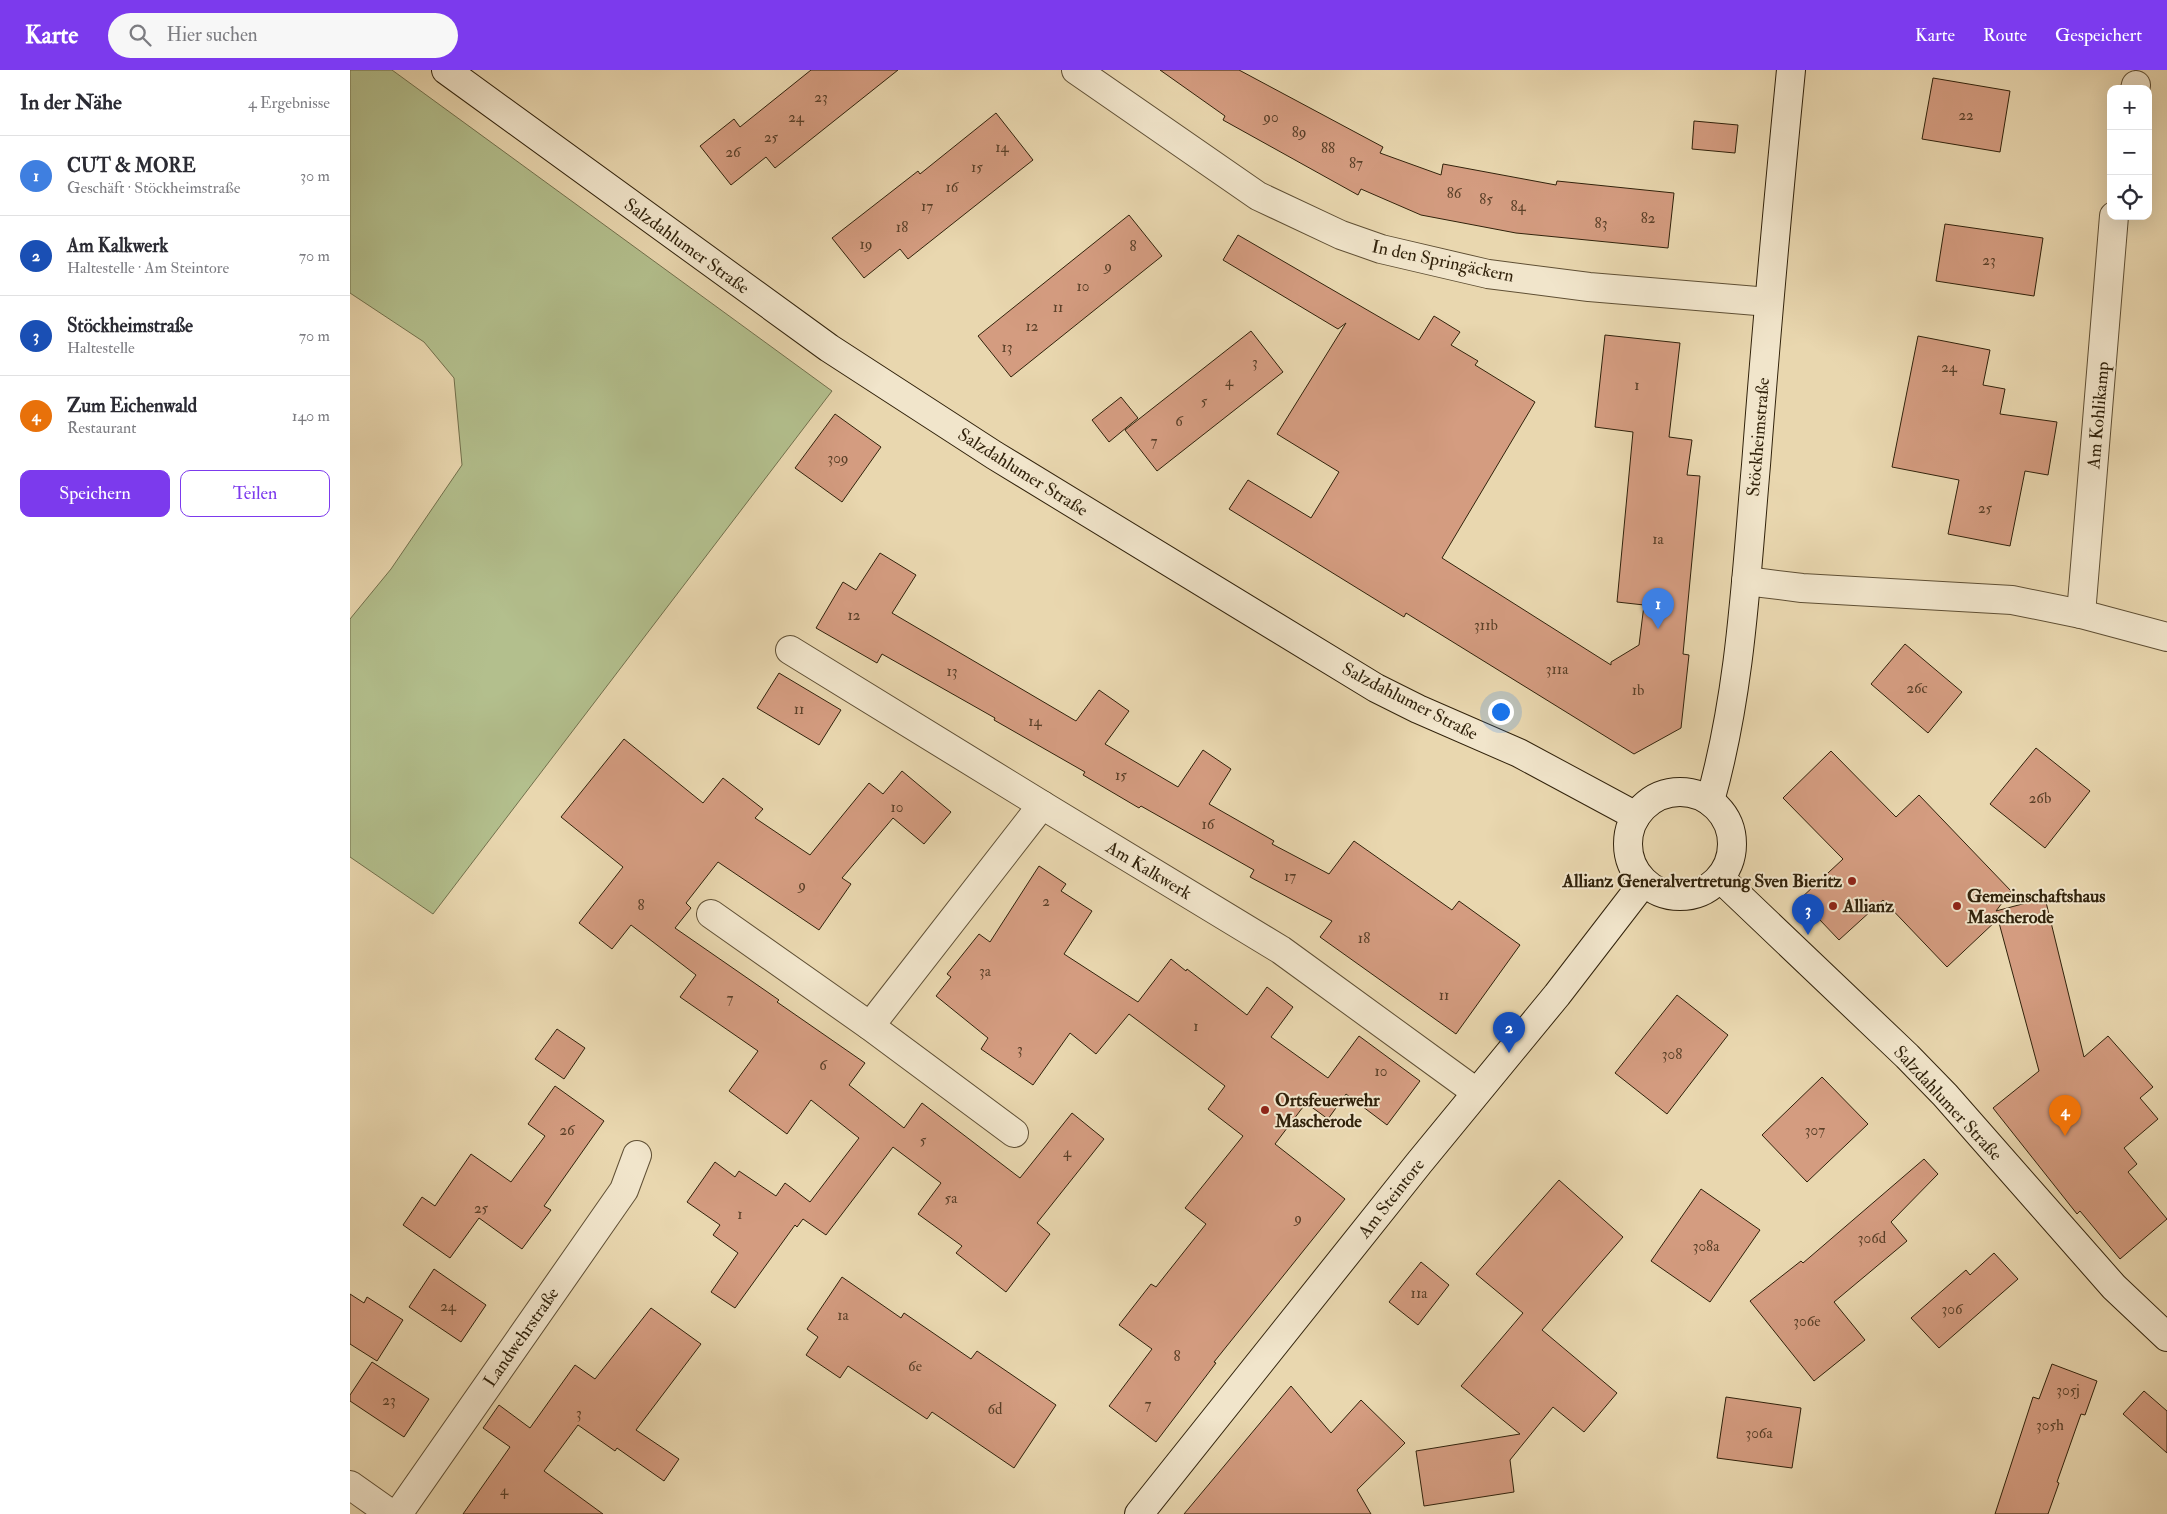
<!DOCTYPE html>
<html lang="de">
<head>
<meta charset="utf-8">
<style>
  body { margin:0; font-family:"IM FELL Double Pica",serif; background:#f7f7f7; color:#2b2b33 }
  .controls { position:absolute; right:15px; top:15px; display:grid; overflow:hidden; border-radius:10px; box-shadow:0 5px 20px #0002 }
  .controls button { width:45px; height:45px; display:grid; place-items:center; padding:0; border:0; border-bottom:1px solid #e1e1e2; background:#fff; color:#2b2b33; font:25px sans-serif }
  .you { position:absolute; left:1150px; top:641px; width:18px; height:18px; margin:-12px; border:4px solid #fff; border-radius:50%; background:#1a73e8; box-shadow:0 0 0 8px #1a73e833 }
  .badge { display:grid; place-items:center; width:32px; height:32px; border-radius:50%; background:#7c3aed; color:#fff; font-size:16px; font-weight:700 }
  .pin { position:absolute; translate:-50% -41px; filter:drop-shadow(0 1px 2px #0008) }
  .pin::after { content:''; position:absolute; top:26px; width:18px; height:15px; background:inherit; clip-path:polygon(0 0,100% 0,50% 100%) }
  .list { margin:0; padding:0; list-style:none }
  h2 { display:flex; justify-content:space-between; align-items:center; height:65px; margin:0; padding:0 20px; font-size:21px }
  h2 small { font-size:16px; font-weight:400; color:#7c7c81 }
  .list li { display:grid; grid-template-columns:32px 1fr auto; gap:15px; align-items:center; box-sizing:border-box; height:80px; padding:0 20px; border-top:1px solid #e1e1e2 }
  .list b { display:block; font-size:19px; white-space:nowrap }
  .list p { margin:0; font-size:16px; white-space:nowrap; color:#7c7c81 }
  .list em { font-size:16px; font-style:normal; color:#7c7c81 }
  .actions { display:flex; gap:10px; padding:15px 20px }
  .actions a { flex:1; padding:11px 0; border:1px solid #7c3aed; border-radius:10px; text-align:center; font-size:18px; color:#7c3aed }
  .actions .main { background:#7c3aed; color:#fff }
  .icon { flex:none; width:28px; height:28px; fill:none; stroke:currentColor; stroke-width:2; stroke-linecap:round; stroke-linejoin:round }
  .map { position:relative; flex:none; width:1817px; height:1444px; overflow:hidden }
  header { display:flex; align-items:center; gap:30px; box-sizing:border-box; height:70px; padding:0 25px; background:#7c3aed; color:#fff }
  header strong { font-size:24px }
  nav { display:flex; gap:28px; margin-inline-start:auto; font-size:18px }
  .search { width:350px; height:45px; background:#f7f7f7; display:flex; align-items:center; gap:12px; box-sizing:border-box; padding:0 18px; border-radius:28px; color:#7c7c81; font-size:19px }
  main { display:flex }
  aside { flex:1; background:#fff }
  .map>svg:first-child { display:block }
  .green { fill:#b3bf8d; stroke:#72704c }
  .building { fill:#d49c80; stroke:#31220b }
  .lines { fill:none; stroke-linecap:round; stroke-linejoin:round }
  .street-casing { stroke:#5f4f34; stroke-width:30 }
  .secondary-casing { stroke:#31220b; stroke-width:30 }
  .street { stroke:#f1e5cb; stroke-width:28 }
  .secondary { stroke:#f1e5cb; stroke-width:28 }
  .poi-dot { fill:#8f2418; stroke:#f1e5cb; stroke-width:2 }
  .labels { text-anchor:middle; stroke-width:4; stroke-linejoin:round; paint-order:stroke }
  .number-label { font-size:15px; fill:#5a4028 }
  .street-label { font-size:18px; fill:#31220b; stroke:#f1e5cb }
  .poi-label { font-size:18px; font-weight:bold; fill:#31220b; stroke:#f1e5cb; text-anchor:start }
</style>
</head>
<body>
<header>
<strong>Karte</strong>
<div class="search"><svg class="icon" aria-label="search" viewBox="0 0 24 24"><circle cx="10" cy="10" r="6"/><path d="M15 15l6 6"/></svg>Hier suchen</div>
<nav><a>Karte</a><a>Route</a><a>Gespeichert</a></nav>
</header>
<main>
<aside>
<h2>In der Nähe<small>4 Ergebnisse</small></h2>
<ul class="list">
<li><span class="badge" style="background:#3f7fe0">1</span><div><b>CUT &amp; MORE</b><p>Geschäft · Stöckheimstraße</p></div><em>30 m</em></li>
<li><span class="badge" style="background:#1a4fb4">2</span><div><b>Am Kalkwerk</b><p>Haltestelle · Am Steintore</p></div><em>70 m</em></li>
<li><span class="badge" style="background:#1a4fb4">3</span><div><b>Stöckheimstraße</b><p>Haltestelle</p></div><em>70 m</em></li>
<li><span class="badge" style="background:#e8710a">4</span><div><b>Zum Eichenwald</b><p>Restaurant</p></div><em>140 m</em></li>
</ul>
<div class="actions"><a class="main">Speichern</a><a>Teilen</a></div>
</aside>
<div class="map">
<svg width="1817" height="1444" viewBox="0 0 1817 1444">
  <rect width="100%" height="100%" fill="#e9d7af"/>
  <filter id="stains"><feTurbulence type="fractalNoise" baseFrequency=".004" numOctaves="4"/><feColorMatrix values="0 0 0 0 .2 0 0 0 0 .09 0 0 0 0 .02 0 0 0 .5 -.17"/></filter>
  <radialGradient id="worn" r=".72"><stop offset=".6" stop-color="#630" stop-opacity="0"/><stop offset="1" stop-color="#630" stop-opacity=".3"/></radialGradient>
  <!-- green -->
  <path class="green" d="M0,0H42L482,321L83,844L0,787V549L41,499L112,395L104,308L74,272L0,223Z"/>
  <!-- building -->
  <g class="building">
    <path d="M461,0H548L425,98L416,87L381,115L350,76L384,49L390,57Z"/>
    <path d="M810,0H889L1033,77L1030,83L1091,105L1093,94L1206,115L1207,111L1324,123L1318,178L1166,163L1071,145L1011,119L1008,125L873,50L875,46Z"/>
    <path d="M1583,8L1660,21L1650,82L1572,69Z"/>
    <path d="M646,43L683,90L558,189L550,179L514,208L482,168L568,101L570,104Z"/>
    <path d="M1344,51L1388,55L1385,83L1342,79Z"/>
    <path d="M779,145L812,186L661,307L628,266Z"/>
    <path d="M1595,154L1693,168L1684,226L1586,211Z"/>
    <path d="M888,165L1069,270L1084,246L1110,262L1101,275L1128,291L1125,295L1185,332L1092,488L1261,595V592L1289,575L1294,535L1267,532L1283,362L1245,357L1255,265L1330,273L1319,367L1342,370L1337,405L1350,406L1333,584L1339,585L1331,658L1284,684L1056,543L1054,547L879,439L898,410L961,448L989,402L927,364L996,253L988,259L873,190Z"/>
    <path d="M901,261L933,302L807,401L775,360Z"/>
    <path d="M1568,266L1640,280L1633,315L1655,319L1650,344L1707,352L1698,405L1675,401L1660,476L1598,464L1609,410L1542,397Z"/>
    <path d="M771,327L788,348L759,372L742,350Z"/>
    <path d="M485,344L531,377L492,432L445,398Z"/>
    <path d="M530,483L566,505L542,543L726,651L749,620L779,641L755,674L828,717L853,680L881,699L859,734L924,771L922,774L979,804L1004,771L1102,840L1109,831L1170,875L1106,964L970,867L982,851L900,807L904,800L791,736L789,738L733,705L735,702L644,650L645,648L532,584L527,593L466,558L493,512L506,520Z"/>
    <path d="M1555,574L1612,622L1578,663L1521,614Z"/>
    <path d="M429,603L491,640L469,675L407,638Z"/>
    <path d="M274,669L353,733L373,708L413,739L405,748L460,785L519,713L533,724L552,701L601,742L574,774L543,748L492,808L501,814L469,860L368,792L336,833L341,838L325,858L429,930L427,932L515,993L499,1015L554,1058L572,1033L670,1108L722,1043L754,1069L687,1153L700,1164L656,1222L606,1183L612,1176L568,1144L591,1113L543,1077L476,1165L453,1149L447,1157L445,1155L385,1238L361,1222L388,1183L363,1165L370,1155L337,1132L365,1092L385,1107L389,1101L426,1126L435,1113L460,1132L509,1068L461,1030L437,1064L379,1021L408,981L330,927L346,905L281,855L262,879L229,853L273,797L211,747Z"/>
    <path d="M1686,678L1740,721L1695,778L1640,734Z"/>
    <path d="M1481,681L1546,747L1569,725L1661,821L1646,841L1695,828L1734,987L1758,966L1803,1017L1790,1028L1808,1049L1774,1078L1787,1094L1778,1102L1817,1149L1770,1189L1730,1141L1727,1144L1643,1038L1689,1001L1648,849L1597,897L1533,830L1489,870L1450,829L1493,789L1433,728Z"/>
    <path d="M689,796L716,814L711,821L742,841L714,884L788,932L821,889L836,901L837,899L897,945L917,917L943,937L921,967L978,1008L1009,966L1070,1011L1037,1055L996,1024L978,1049L956,1033L925,1074L995,1129L864,1292L866,1293L806,1372L759,1336L802,1279L769,1255L801,1214L806,1217L856,1154L835,1138L893,1066L858,1039L875,1016L779,944L746,984L720,963L683,1015L631,979L638,968L586,926L601,907L597,904L629,864L640,872Z"/>
    <path d="M1327,925L1378,965L1317,1044L1265,1003Z"/>
    <path d="M207,959L235,978L214,1009L185,989Z"/>
    <path d="M1472,1007L1518,1054L1457,1112L1412,1065Z"/>
    <path d="M205,1016L254,1051L194,1136L201,1140L172,1179L129,1148L100,1188L53,1155L72,1127L85,1136L121,1084L161,1112L195,1066L178,1054Z"/>
    <path d="M1574,1089L1588,1104L1541,1152L1557,1171L1484,1232L1515,1270L1464,1311L1400,1231L1451,1191L1453,1193Z"/>
    <path d="M1209,1110L1273,1167L1192,1260L1267,1323L1234,1362L1203,1337L1160,1390L1164,1422L1074,1436L1066,1381L1170,1364L1111,1316L1173,1243L1126,1204Z"/>
    <path d="M1351,1119L1410,1160L1360,1232L1301,1191Z"/>
    <path d="M1644,1183L1668,1209L1589,1278L1561,1248L1616,1200L1620,1205Z"/>
    <path d="M1071,1192L1099,1215L1068,1255L1039,1232Z"/>
    <path d="M84,1199L136,1235L111,1272L59,1237Z"/>
    <path d="M492,1207L551,1248L554,1243L621,1289L627,1281L706,1335L664,1398L582,1342L577,1349L498,1296L490,1308L456,1285L468,1267L457,1259Z"/>
    <path d="M0,1224L14,1233L17,1227L53,1250L27,1291L0,1274Z"/>
    <path d="M301,1238L351,1274L286,1360L329,1389L314,1411L267,1378L265,1381L228,1355L194,1401L253,1444H113L160,1377L133,1358L149,1335L180,1358L225,1295L245,1309Z"/>
    <path d="M22,1292L79,1329L54,1367L0,1331V1325Z"/>
    <path d="M1702,1294L1747,1311L1735,1345L1731,1344L1707,1412L1709,1413L1698,1444H1645L1683,1327L1689,1329Z"/>
    <path d="M941,1316L981,1363L1011,1330L1055,1373L1007,1420L1021,1444H834Z"/>
    <path d="M1794,1321L1817,1341V1383L1773,1344Z"/>
    <path d="M1376,1327L1451,1338L1442,1398L1367,1388Z"/>
  </g>
  <g class="lines">
    <!-- street casing -->
    <g class="street-casing">
      <g id="street">
        <path d="M726,0L908,126L991,165L1031,179L1138,204L1239,217L1419,232"/>
        <path d="M1785,19L1786,15"/>
        <path d="M1396,511L1452,518L1662,530L1731,544L1817,567"/>
        <path d="M1731,544L1764,146"/>
        <path d="M440,580L692,735"/>
        <path d="M361,844L520,956L664,1063"/>
        <path d="M520,956L692,735L931,880L1126,1022"/>
        <path d="M0,1415L41,1444"/>
        <path d="M48,1444L274,1120L287,1085"/>
      </g>
    </g>
    <!-- secondary casing -->
    <g class="secondary-casing">
      <g id="secondary">
        <path d="M96,0L479,278L644,385L1026,618L1068,639L1169,683L1286,746"/>
        <circle cx="1330" cy="774" r="52"/>
        <path d="M1360,731C1391,622 1396,507 1406,395C1416,263 1428,132 1441,0"/>
        <path d="M1370,808L1557,986L1595,1025L1764,1217L1817,1267"/>
        <path d="M789,1444L1069,1093L1207,925L1294,812"/>
      </g>
    </g>
    <!-- street -->
    <use href="#street" class="street"/>
    <!-- secondary -->
    <use href="#secondary" class="secondary"/>
  </g>
  <!-- markers -->
  <g class="poi-dot">
    <circle cx="1502" cy="811" r="5"/>
    <circle cx="1483" cy="836" r="5"/>
    <circle cx="1607" cy="836" r="5"/>
    <circle cx="915" cy="1040" r="5"/>
  </g>
  <g class="labels">
    <!-- number labels -->
    <g class="number-label">
      <text x="471" y="32">23</text>
      <text x="1616" y="50">22</text>
      <text x="446" y="52">24</text>
      <text x="921" y="52">90</text>
      <text x="949" y="67">89</text>
      <text x="421" y="72">25</text>
      <text x="652" y="82">14</text>
      <text x="978" y="83">88</text>
      <text x="383" y="87">26</text>
      <text x="1006" y="98">87</text>
      <text x="627" y="102">15</text>
      <text x="602" y="122">16</text>
      <text x="1104" y="128">86</text>
      <text x="1136" y="134">85</text>
      <text x="577" y="141">17</text>
      <text x="1168" y="141">84</text>
      <text x="1298" y="153">82</text>
      <text x="1251" y="158">83</text>
      <text x="552" y="162">18</text>
      <text x="516" y="179">19</text>
      <text x="783" y="181">8</text>
      <text x="1639" y="195">23</text>
      <text x="758" y="201">9</text>
      <text x="733" y="221">10</text>
      <text x="708" y="242">11</text>
      <text x="682" y="261">12</text>
      <text x="657" y="282">13</text>
      <text x="905" y="297">3</text>
      <text x="1599" y="302">24</text>
      <text x="879" y="316">4</text>
      <text x="1287" y="320">1</text>
      <text x="854" y="336">5</text>
      <text x="829" y="356">6</text>
      <text x="804" y="376">7</text>
      <text x="488" y="393">309</text>
      <text x="1635" y="443">25</text>
      <text x="1308" y="474">1a</text>
      <text x="504" y="550">12</text>
      <text x="1136" y="560">311b</text>
      <text x="1207" y="604">311a</text>
      <text x="602" y="606">13</text>
      <text x="1567" y="623">26c</text>
      <text x="1288" y="625">1b</text>
      <text x="449" y="644">11</text>
      <text x="685" y="656">14</text>
      <text x="771" y="710">15</text>
      <text x="1690" y="733">26b</text>
      <text x="547" y="742">10</text>
      <text x="858" y="759">16</text>
      <text x="940" y="811">17</text>
      <text x="452" y="820">9</text>
      <text x="696" y="836">2</text>
      <text x="291" y="840">8</text>
      <text x="1014" y="873">18</text>
      <text x="635" y="906">3a</text>
      <text x="1094" y="930">11</text>
      <text x="380" y="933">7</text>
      <text x="846" y="961">1</text>
      <text x="670" y="984">3</text>
      <text x="1322" y="989">308</text>
      <text x="473" y="1000">6</text>
      <text x="1031" y="1006">10</text>
      <text x="217" y="1065">26</text>
      <text x="1465" y="1065">307</text>
      <text x="573" y="1075">5</text>
      <text x="717" y="1087">4</text>
      <text x="601" y="1133">5a</text>
      <text x="131" y="1143">25</text>
      <text x="390" y="1149">1</text>
      <text x="948" y="1153">9</text>
      <text x="1522" y="1173">306d</text>
      <text x="1356" y="1181">308a</text>
      <text x="1069" y="1228">11a</text>
      <text x="98" y="1241">24</text>
      <text x="1602" y="1244">306</text>
      <text x="493" y="1250">1a</text>
      <text x="1457" y="1256">306e</text>
      <text x="827" y="1291">8</text>
      <text x="565" y="1301">6e</text>
      <text x="1718" y="1325">305j</text>
      <text x="39" y="1335">23</text>
      <text x="798" y="1339">7</text>
      <text x="645" y="1344">6d</text>
      <text x="229" y="1348">3</text>
      <text x="1700" y="1360">305h</text>
      <text x="1409" y="1368">306a</text>
      <text x="154" y="1425">4</text>
    </g>
    <!-- street labels -->
    <g class="street-label">
      <text transform="translate(337 176) rotate(36)" y="6">Salzdahlumer Straße</text>
      <text transform="translate(1093 191) rotate(12)" y="6">In den Springäckern</text>
      <text transform="translate(1748 345) rotate(-85)" y="6">Am Kohlikamp</text>
      <text transform="translate(1408 367) rotate(-85)" y="6">Stöckheimstraße</text>
      <text transform="translate(673 402) rotate(32)" y="6">Salzdahlumer Straße</text>
      <text transform="translate(1060 631) rotate(27)" y="6">Salzdahlumer Straße</text>
      <text transform="translate(799 800) rotate(31)" y="6">Am Kalkwerk</text>
      <text transform="translate(1598 1033) rotate(47)" y="6">Salzdahlumer Straße</text>
      <text transform="translate(1041 1128) rotate(-52)" y="6">Am Steintore</text>
      <text transform="translate(171 1267) rotate(-55)" y="6">Landwehrstraße</text>
    </g>
    <!-- poi labels -->
    <g class="poi-label">
      <text x="1492" y="817" text-anchor="end">Allianz Generalvertretung Sven Bieritz</text>
      <text x="1617" y="832">Gemeinschaftshaus<tspan x="1617" dy="21">Mascherode</tspan></text>
      <text x="1493" y="842">Allianz</text>
      <text x="925" y="1036">Ortsfeuerwehr<tspan x="925" dy="21">Mascherode</tspan></text>
    </g>
  </g>
  <rect width="100%" height="100%" filter="url(#stains)"/>
  <rect width="100%" height="100%" fill="url(#worn)"/>
</svg>
<div class="controls">
<button>+</button>
<button>−</button>
<button><svg class="icon" aria-label="locate" viewBox="0 0 24 24"><circle cx="12" cy="12" r="6"/><path d="M12 2v4M12 18v4M2 12h4M18 12h4"/></svg></button>
</div>
<div class="you"></div>
<div class="pin badge" style="left:1308px;top:559px;background:#3f7fe0">1</div>
<div class="pin badge" style="left:1159px;top:983px;background:#1a4fb4">2</div>
<div class="pin badge" style="left:1458px;top:865px;background:#1a4fb4">3</div>
<div class="pin badge" style="left:1715px;top:1066px;background:#e8710a">4</div>
</div>
</main>
</body>
</html>
